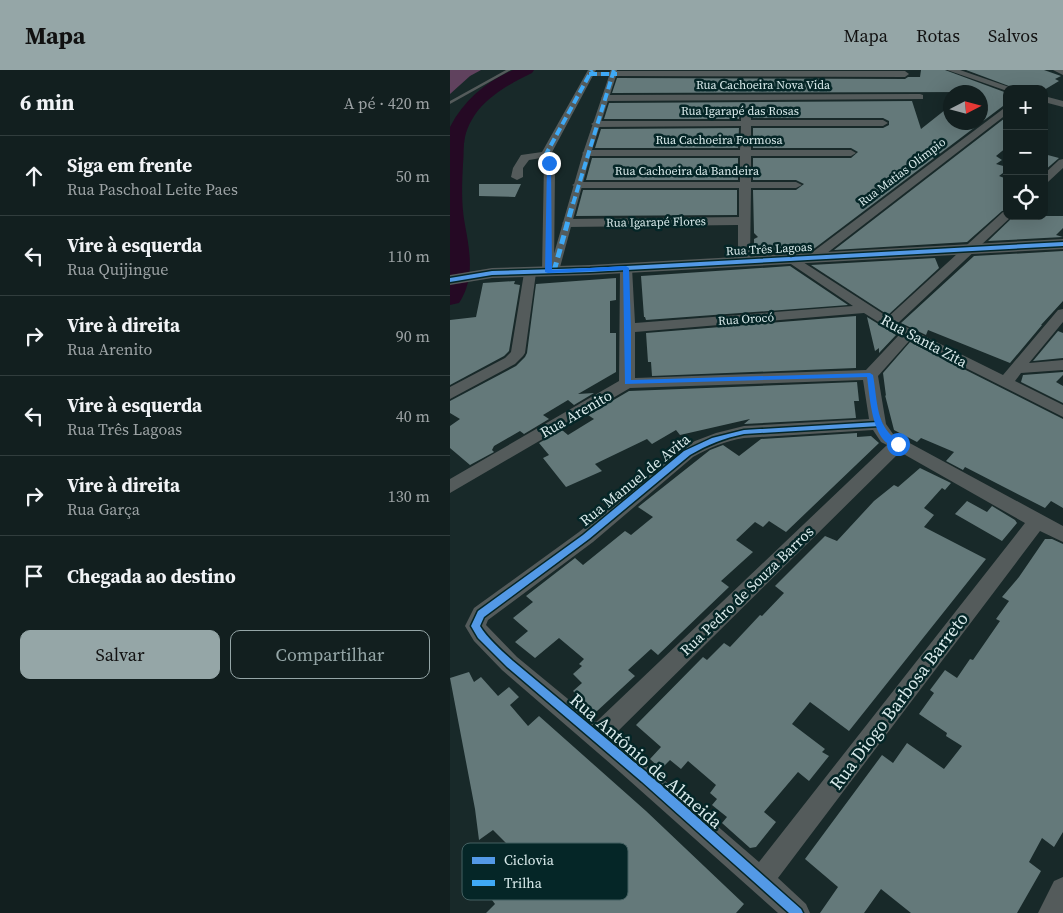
<!DOCTYPE html>
<html lang="pt">
<head>
<meta charset="utf-8">
<style>
  body { margin:0; font-family:"Source Serif 4",serif; background:#1b2728; color:#f1f3f6 }
  .controls { position:absolute; right:15px; top:15px; display:grid; overflow:hidden; border-radius:10px; box-shadow:0 5px 20px #0002 }
  .controls button { width:45px; height:45px; display:grid; place-items:center; padding:0; border:0; border-bottom:1px solid #313d3d; background:#121f1f; color:#f1f3f6; font:25px sans-serif }
  .compass { position:absolute; left:493px; top:15px; width:45px; height:45px; border-radius:50%; background:#121f1f; box-shadow:0 5px 20px #0002; rotate:84deg }
  .stop { position:absolute; width:15px; height:15px; margin:-11px; border:4px solid #1a73e8; border-radius:50%; background:#fff }
  .stop.end { background:#1a73e8; border-color:#fff; box-shadow:0 1px 5px #0008 }
  .list { margin:0; padding:0; list-style:none }
  h2 { display:flex; justify-content:space-between; align-items:center; height:65px; margin:0; padding:0 20px; font-size:21px }
  h2 small { font-size:16px; font-weight:400; color:#9ca2a4 }
  .list li { display:grid; grid-template-columns:32px 1fr auto; gap:15px; align-items:center; box-sizing:border-box; height:80px; padding:0 20px; border-top:1px solid #313d3d }
  .list b { display:block; font-size:19px; white-space:nowrap }
  .list p { margin:0; font-size:16px; white-space:nowrap; color:#9ca2a4 }
  .list em { font-size:16px; font-style:normal; color:#9ca2a4 }
  .actions { display:flex; gap:10px; padding:15px 20px }
  .actions a { flex:1; padding:11px 0; border:1px solid #95a6a7; border-radius:10px; text-align:center; font-size:18px; color:#95a6a7 }
  .actions .main { background:#95a6a7; color:#111 }
  .icon { flex:none; width:28px; height:28px; fill:none; stroke:currentColor; stroke-width:2; stroke-linecap:round; stroke-linejoin:round }
  .map { position:relative; flex:none; width:613px; height:843px; overflow:hidden }
  header { display:flex; align-items:center; gap:30px; box-sizing:border-box; height:70px; padding:0 25px; background:#95a6a7; color:#111 }
  header strong { font-size:24px }
  nav { display:flex; gap:28px; margin-inline-start:auto; font-size:18px }
  main { display:flex }
  aside { flex:1; background:#121f1f }
  .map>svg:first-child { display:block }
  .forest { fill:#60425e }
  .lines { fill:none; stroke-linecap:round; stroke-linejoin:round }
  .river { fill:#250924; fill-rule:evenodd }
  .building { fill:#64797a }
  .service { fill:#545b5b; fill-rule:evenodd }
  .pedestrian { fill:#545b5b; fill-rule:evenodd }
  .minor { fill:#545b5b; fill-rule:evenodd }
  .tertiary { fill:#545b5b; fill-rule:evenodd }
  .quiet-far1 { stroke:#3fa9f5; stroke-width:4; stroke-dasharray:8 4; stroke-linecap:butt }
  .quiet { stroke:#3fa9f5; stroke-width:5; stroke-dasharray:9 5; stroke-linecap:butt }
  .cycleway-casing { stroke:#052627; stroke-width:3 }
  .cycleway { fill:#5399e6; fill-rule:evenodd }
  .route { fill:#1a73e8 }
  .labels { text-anchor:middle; stroke-width:5; stroke-linejoin:round; paint-order:stroke }
  .far-street-label { font-size:12px; fill:#d9eaeb; stroke:#052627 }
  .street-label { font-size:15px; fill:#d9eaeb; stroke:#052627 }
  .near-street-label { font-size:18px; fill:#d9eaeb; stroke:#052627 }
  .key { fill:#052627; stroke:#456162; stroke-width:1 }
  .key-label { font-size:14px; fill:#d9eaeb }
</style>
</head>
<body>
<header>
<strong>Mapa</strong>
<nav><a>Mapa</a><a>Rotas</a><a>Salvos</a></nav>
</header>
<main>
<aside>
<h2>6 min<small>A pé · 420 m</small></h2>
<ul class="list">
<li><svg class="icon" aria-label="ahead" viewBox="0 0 24 24"><path d="M12 20V5M6 11l6-6 6 6"/></svg><div><b>Siga em frente</b><p>Rua Paschoal Leite Paes</p></div><em>50 m</em></li>
<li><svg class="icon" aria-label="left" viewBox="0 0 24 24"><path d="M17 20v-9H6M10 6l-5 5 5 5"/></svg><div><b>Vire à esquerda</b><p>Rua Quijingue</p></div><em>110 m</em></li>
<li><svg class="icon" aria-label="right" viewBox="0 0 24 24"><path d="M7 20v-9h11M14 6l5 5-5 5"/></svg><div><b>Vire à direita</b><p>Rua Arenito</p></div><em>90 m</em></li>
<li><svg class="icon" aria-label="left" viewBox="0 0 24 24"><path d="M17 20v-9H6M10 6l-5 5 5 5"/></svg><div><b>Vire à esquerda</b><p>Rua Três Lagoas</p></div><em>40 m</em></li>
<li><svg class="icon" aria-label="right" viewBox="0 0 24 24"><path d="M7 20v-9h11M14 6l5 5-5 5"/></svg><div><b>Vire à direita</b><p>Rua Garça</p></div><em>130 m</em></li>
<li><svg class="icon" aria-label="arrive" viewBox="0 0 24 24"><path d="M6 21V4h12l-3 4 3 4H6"/></svg><div><b>Chegada ao destino</b></div></li>
</ul>
<div class="actions"><a class="main">Salvar</a><a>Compartilhar</a></div>
</aside>
<div class="map">
<svg width="613" height="843" viewBox="0 0 613 843">
  <rect width="100%" height="100%" fill="#182929"/>
  <!-- forest -->
  <path class="forest" d="M0,0H31L20,6L0,24Z"/>
  <g class="lines">
    <!-- river -->
    <path class="river" d="M63,0H84L82,3C53,17 23,34 15,67C13,76 14,85 13,94C12,115 11,134 15,155C20,182 25,209 9,233L0,235V57C14,30 36,12 63,0Z"/>
  </g>
  <!-- building -->
  <g class="building">
    <path d="M471,0H495L557,23V33L361,181L304,184V169L308,167L304,163L303,120H346L354,114L346,110H303V88H401L408,82L401,78H303V58H433L439,55V51L433,48H303L302,41L297,38L290,41L289,49H154L159,33L462,31L471,59L500,36V52H530V22L162,23L167,8L455,9L458,7H470Z"/>
    <path d="M516,0H594L611,6L605,9L609,11L594,20L569,15V19H567Z"/>
    <path d="M555,48L557,49V77L546,86L552,90L546,94L557,97V100L549,106L557,109V140L552,141L517,172L384,180Z"/>
    <path d="M289,58L288,78H145L151,59Z"/>
    <path d="M594,84L609,88L594,101Z"/>
    <path d="M142,88H288V110H136Z"/>
    <path d="M29,114H71L65,127L29,126Z"/>
    <path d="M133,120H287V145L126,146Z"/>
    <path d="M564,146H613V158L606,165L613,167L538,171Z"/>
    <path d="M613,181V231L591,255H592L560,293L478,260L476,265L451,253L524,186Z"/>
    <path d="M485,188L489,198L438,245L361,195Z"/>
    <path d="M340,196L398,235L196,250L195,247H194L191,206Z"/>
    <path d="M166,208V230L160,231V263H166V302L128,324L144,323L124,335L118,330L93,345L99,349L74,364L70,361L44,376L42,380L44,382L20,395L0,378V356L10,349L0,343V331L66,296L75,287L77,283L86,214Z"/>
    <path d="M65,211L64,214L70,215L59,281L54,286L0,315V250L26,247L33,213Z"/>
    <path d="M406,246V298L202,306L201,292H198L196,263Z"/>
    <path d="M417,247L446,265L429,283V278L425,281Z"/>
    <path d="M608,261L613,263V288L583,291Z"/>
    <path d="M460,272L613,349V438L601,431L595,438L515,397L513,400L496,391L504,382L471,368L467,372L444,360L435,325L436,326L433,303Z"/>
    <path d="M613,302V305L606,312L613,316V333L571,312L573,305Z"/>
    <path d="M407,312L409,331H404L406,348L294,354L300,349L230,365L226,360L202,374L197,369L145,394L152,401L116,417L93,388L99,385L89,373L112,360L118,365L144,349L138,345L179,321Z"/>
    <path d="M407,363V367L421,366L429,373L336,462L319,451L313,457L305,452L286,470L303,482L271,511L279,517L208,585L201,579L178,600L185,606L146,642L123,621L132,613L123,604L132,596L129,594L134,589L109,568L85,588L65,572L78,561L63,548L83,532L76,526L125,488L133,495L175,461L181,465L203,447L188,437L260,380L273,375L289,386L311,369Z"/>
    <path d="M470,398L501,413L495,420L492,418L474,438L484,445L474,457L536,489L399,661L360,632L342,654L375,679L372,682L379,686L359,711L348,702L314,742L326,752L306,777L300,778L272,753L277,747L262,735L267,729L260,723L266,715L238,691L231,699L220,690L211,699L200,689L211,677L186,655L253,587L257,590L274,573L280,577L310,545L312,546L334,523L325,516L375,466L387,471L424,431L444,415L448,417Z"/>
    <path d="M517,431L537,442L542,436L565,450L567,453L552,471L505,444Z"/>
    <path d="M595,469H602L613,474V762L604,777L592,768L579,792L591,801L567,843H461L431,819L414,843H370L388,817L355,789L432,685L443,693L457,673L494,699L512,676L496,666L497,663L469,644L484,623L480,620L495,600L507,608L520,589L523,590L550,551L546,549L559,531L552,527L569,507Z"/>
    <path d="M19,602L24,612L31,607L48,626L59,617L69,627L60,635L78,656L89,646L196,741L294,834L286,843H36L45,834L42,830L53,821L44,810L54,801L48,793L63,780L43,760L29,770L25,739L0,608Z"/>
  </g>
  <g class="lines">
    <!-- service -->
    <path class="service" d="M56,0H61L0,34V31Z"/>
    <!-- pedestrian -->
    <path class="pedestrian" d="M161,0H167V2L170,4L166,6L141,83L109,201L108,203H100L99,201L133,83L159,6H139L136,4L139,2H160Z"/>
    <!-- minor -->
    <g class="minor">
      <path d="M138,0H146L100,86L105,99L104,202L98,206L92,202L94,93L91,88L79,90L73,98V107L67,110L61,107L63,98L71,85L92,82Z"/>
      <path d="M497,0H510L565,19H557V21Z"/>
      <path d="M603,0H613V5Z"/>
      <path d="M167,1H455L459,4L455,7L164,6L163,4Z"/>
      <path d="M470,24L473,25V29L156,31L151,28L156,25Z"/>
      <path d="M594,26L613,31V37L594,32Z"/>
      <path d="M557,36V44L368,190H360L358,187L360,184Z"/>
      <path d="M296,40L301,43V50H433L438,53L433,56H301V80H401L406,83L401,86H301V112H346L352,115L346,118H301L300,191L299,194H289L288,191V155L118,157L112,153L118,149L289,147V118H128L122,115L128,112H290V86H137L132,83L137,80H290L291,56L146,57L141,54L146,51H291V43Z"/>
      <path d="M613,89V98L598,112L594,113V104L609,90Z"/>
      <path d="M553,142H557V146H562L448,253L553,305L608,240L613,239V252L579,293L613,290V300L571,303L565,311L613,335V347L460,270L428,306L436,354L443,364L613,456V472L590,461L328,808L356,834L360,843H328L162,695L52,600L24,571L15,556L24,538L129,462L231,379L245,371L266,363L294,356L419,349L413,310L180,318L0,423V409L169,311L170,198L171,195L176,194L182,198L185,253L403,236L338,192L336,189L338,186L342,185L438,247ZM414,243L449,265L416,300L185,308V262ZM423,360L431,372L437,375L146,652L67,587L36,555L38,550L143,472L243,387C259,378 275,371 294,368ZM450,382L575,453L309,792L163,666Z"/>
      <path d="M80,199L86,203L75,283L73,286L65,294L0,329V317L55,288L61,282L74,203Z"/>
      <path d="M613,807V843H588L604,811Z"/>
    </g>
    <!-- tertiary -->
    <path class="tertiary" d="M613,169V179L140,205L42,208L0,215V205L42,198L140,195Z"/>
    <!-- quiet-far1 -->
    <g class="quiet-far1">
      <path d="M139,4H167"/>
      <path d="M95,86L142,0"/>
      <path d="M123,134L164,0"/>
    </g>
    <!-- quiet -->
    <path class="quiet" d="M104,201L123,133"/>
    <!-- cycleway casing -->
    <g class="cycleway-casing">
      <g id="cycleway">
        <path d="M613,172V176L140,202L42,205L0,212V208L42,201L140,198Z"/>
        <path d="M428,352H430L431,354L430,356L294,364C274,368 257,375 240,385L139,469L34,547L30,556C38,569 51,580 63,591L200,705L351,839L353,843H339L192,712L57,597L28,568L21,556L28,541L133,465L234,381L262,368L294,360Z"/>
      </g>
    </g>
    <!-- cycleway -->
    <use href="#cycleway" class="cycleway"/>
  </g>
  <!-- route -->
  <path class="route" d="M99,91L101,93L102,200L176,196L179,198L181,258V310L420,303L423,305C428,332 425,357 450,372V376C422,380 420,326 417,307L175,314L173,200L98,203L95,202L97,93Z"/>
  <g class="labels">
    <!-- far-street labels -->
    <g class="far-street-label">
      <text x="313" y="19">Rua Cachoeira Nova Vida</text>
      <text x="290" y="45">Rua Igarapé das Rosas</text>
      <text x="269" y="74">Rua Cachoeira Formosa</text>
      <text x="237" y="105">Rua Cachoeira da Bandeira</text>
      <text transform="translate(452 102) rotate(-37)" y="4">Rua Matias Olímpio</text>
      <text transform="translate(206 152) rotate(-1)" y="4">Rua Igarapé Flores</text>
      <text transform="translate(319 179) rotate(-3)" y="4">Rua Três Lagoas</text>
      <text transform="translate(296 249) rotate(-4)" y="4">Rua Orocó</text>
    </g>
    <!-- street labels -->
    <g class="street-label">
      <text transform="translate(474 271) rotate(28)" y="5">Rua Santa Zita</text>
      <text transform="translate(126 344) rotate(-30)" y="5">Rua Arenito</text>
      <text transform="translate(185 410) rotate(-39)" y="5">Rua Manuel de Avita</text>
      <text transform="translate(297 521) rotate(-44)" y="5">Rua Pedro de Souza Barros</text>
    </g>
    <!-- near-street labels -->
    <g class="near-street-label">
      <text transform="translate(449 631) rotate(-53)" y="6">Rua Diogo Barbosa Barreto</text>
      <text transform="translate(196 691) rotate(41)" y="6">Rua Antônio de Almeida</text>
    </g>
  </g>
  <!-- legend -->
  <rect x="12" y="773" width="166" height="57" rx="8" class="key"/>
  <rect x="22" y="787" width="23" height="7" fill="#5399e6"/>
  <rect x="22" y="810" width="23" height="6" fill="#3fa9f5"/>
  <g class="key-label">
    <text x="54" y="795">Ciclovia</text>
    <text x="54" y="818">Trilha</text>
  </g>
</svg>
<div class="controls">
<button>+</button>
<button>−</button>
<button><svg class="icon" aria-label="locate" viewBox="0 0 24 24"><circle cx="12" cy="12" r="6"/><path d="M12 2v4M12 18v4M2 12h4M18 12h4"/></svg></button>
</div>
<svg class="compass" viewBox="-18 -18 36 36"><path d="M0-13l5 13h-10z" fill="#e53935"/><path d="M0 13l5-13h-10z" fill="#9ca2a4"/></svg>
<div class="stop" style="left:448px;top:374px"></div>
<div class="stop end" style="left:99px;top:93px"></div>
</div>
</main>
</body>
</html>
